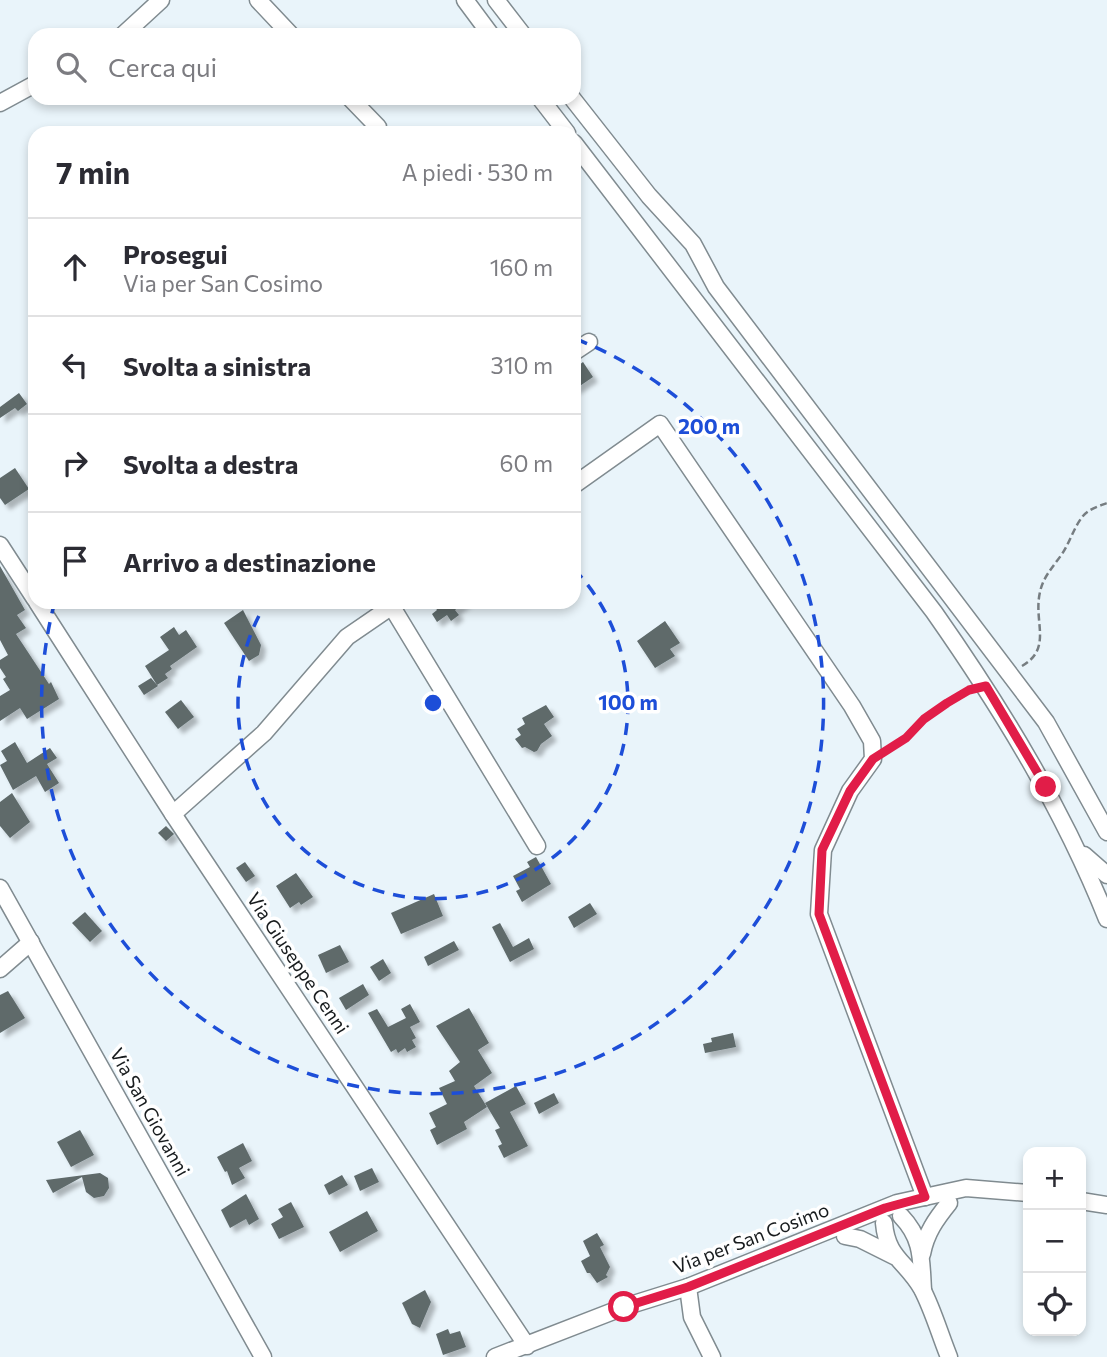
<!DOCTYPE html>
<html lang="it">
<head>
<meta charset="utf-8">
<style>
  :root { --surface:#fff; --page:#f2f2f3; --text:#2b2b33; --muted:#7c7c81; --line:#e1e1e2 }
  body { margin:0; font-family:Commissioner,sans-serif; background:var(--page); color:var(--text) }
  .controls { position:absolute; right:21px; bottom:21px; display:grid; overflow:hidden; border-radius:14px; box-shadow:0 4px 10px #0003 }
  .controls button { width:63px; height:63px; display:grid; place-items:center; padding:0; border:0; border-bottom:2px solid var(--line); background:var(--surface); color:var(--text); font:35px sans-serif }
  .stop { position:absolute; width:21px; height:21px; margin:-16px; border:5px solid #e11d48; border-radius:50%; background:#fff }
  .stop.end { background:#e11d48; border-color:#fff; box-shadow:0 2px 7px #0008 }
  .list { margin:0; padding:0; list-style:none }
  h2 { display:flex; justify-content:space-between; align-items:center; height:91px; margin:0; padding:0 28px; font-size:30px }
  h2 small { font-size:23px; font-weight:400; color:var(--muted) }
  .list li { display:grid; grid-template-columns:46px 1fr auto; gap:21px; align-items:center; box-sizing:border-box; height:98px; padding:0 28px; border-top:2px solid var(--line) }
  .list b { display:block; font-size:26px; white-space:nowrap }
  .list p { margin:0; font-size:23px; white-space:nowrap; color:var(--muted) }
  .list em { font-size:23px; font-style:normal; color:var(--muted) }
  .icon { flex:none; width:38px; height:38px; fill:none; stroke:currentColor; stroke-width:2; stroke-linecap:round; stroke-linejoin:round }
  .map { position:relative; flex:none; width:1107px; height:1357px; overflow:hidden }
  .search { position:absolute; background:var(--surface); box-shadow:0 4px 10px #0003; left:28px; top:28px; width:553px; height:77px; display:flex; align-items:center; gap:18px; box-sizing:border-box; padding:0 24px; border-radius:21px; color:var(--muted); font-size:26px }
  .panel { position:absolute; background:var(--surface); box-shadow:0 4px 10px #0003; left:28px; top:126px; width:553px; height:483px; border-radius:21px }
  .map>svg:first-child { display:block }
  .building { fill:#5e6a6b; filter:url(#shadow) }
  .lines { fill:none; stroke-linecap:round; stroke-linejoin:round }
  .minor-casing { stroke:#808b90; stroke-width:19 }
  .path { stroke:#767d81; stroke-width:2.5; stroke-dasharray:7 3.5; stroke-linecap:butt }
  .minor { stroke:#fff; stroke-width:16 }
  .route { stroke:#e11d48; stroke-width:9 }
  .ring { fill:none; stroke:#1d4ed8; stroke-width:3.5; stroke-dasharray:12 9 }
  .labels { text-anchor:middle; stroke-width:7; stroke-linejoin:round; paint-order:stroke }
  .street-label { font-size:19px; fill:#171b1d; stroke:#fff }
  .centre { fill:#1d4ed8; stroke:#fff; stroke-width:3.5 }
  .ring-label { font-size:21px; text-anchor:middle; font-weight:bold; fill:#1d4ed8; stroke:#fff; stroke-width:7; stroke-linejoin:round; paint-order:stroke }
</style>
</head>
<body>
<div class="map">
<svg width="1107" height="1357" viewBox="0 0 1107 1357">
  <defs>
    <filter id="shadow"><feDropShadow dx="5" dy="5" stdDeviation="2" flood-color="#0004"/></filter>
  </defs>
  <rect width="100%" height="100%" fill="#e9f4fa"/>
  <g class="building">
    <polygon points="583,362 593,377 574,390 574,369"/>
    <polygon points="19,393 27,404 18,411 15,408 0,418 0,407"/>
    <polygon points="15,468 29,489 5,505 0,498 0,478"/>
    <polygon points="0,566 25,610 17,615 26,628 16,634 49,684 51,682 59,699 27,719 20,708 0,721 0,696 10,690 3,679 6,677 0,668 0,660 8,655 0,640"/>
    <polygon points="432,602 467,602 455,610 459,615 451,621 447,615 437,622 432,614 437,610"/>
    <polygon points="243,610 261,645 259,655 249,661 224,623"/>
    <polygon points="665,621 680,643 670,649 675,656 655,668 637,641"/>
    <polygon points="174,627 179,635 186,630 197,647 170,666 172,669 165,674 168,678 157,685 145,666 169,650 160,637"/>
    <polygon points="151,678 158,686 144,695 138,686"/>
    <polygon points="181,700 194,717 178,729 165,712"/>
    <polygon points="546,705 554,717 544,724 552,736 541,744 537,751 534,752 525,747 522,748 515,739 521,735 517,729 525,724 522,718"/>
    <polygon points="15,742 27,763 50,748 57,758 47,764 59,783 45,792 36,776 13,790 0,765 7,761 1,751"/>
    <polygon points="12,793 30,822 10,838 0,826 0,802"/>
    <polygon points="166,826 174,834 166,841 158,833"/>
    <polygon points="536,857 551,884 522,902 516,891 520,889 513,876 530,867 527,862"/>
    <polygon points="245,862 255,876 246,882 236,868"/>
    <polygon points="296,873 313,897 301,905 299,902 290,908 276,886"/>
    <polygon points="434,894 443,916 401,934 391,913"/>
    <polygon points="590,903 597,914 574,928 568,917"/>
    <polygon points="85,912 102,931 90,942 72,923"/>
    <polygon points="500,923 513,947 529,938 534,949 510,962 492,927"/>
    <polygon points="454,941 459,950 428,966 424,957"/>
    <polygon points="340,945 349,962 326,973 318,955"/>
    <polygon points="383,959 391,973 379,981 370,967"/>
    <polygon points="363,984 369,995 346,1010 339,998"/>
    <polygon points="8,991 25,1018 0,1033 0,995"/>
    <polygon points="410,1004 420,1022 410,1027 416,1038 412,1040 416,1047 407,1052 405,1048 398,1053 396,1049 391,1052 368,1013 377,1009 388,1027 406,1018 401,1009"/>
    <polygon points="469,1008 489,1043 478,1050 492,1073 474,1086 487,1107 464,1122 467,1129 437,1145 430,1130 436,1127 429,1113 447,1104 439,1088 455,1081 449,1071 460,1062 436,1026"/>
    <polygon points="733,1033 736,1047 705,1053 703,1044 712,1042 711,1038"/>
    <polygon points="516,1086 526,1104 510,1112 528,1146 504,1158 498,1146 502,1144 495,1130 500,1128 485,1103"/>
    <polygon points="554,1093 559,1103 539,1114 534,1103"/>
    <polygon points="80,1130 94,1155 71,1167 57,1142"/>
    <polygon points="243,1143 252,1161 239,1168 245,1178 232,1185 227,1171 225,1172 217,1157"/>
    <polygon points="372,1168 379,1182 360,1191 354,1176"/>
    <polygon points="100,1173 108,1178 109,1188 104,1196 94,1198 86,1192 82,1177 53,1193 46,1180"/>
    <polygon points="342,1175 348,1185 329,1195 324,1185"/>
    <polygon points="246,1194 259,1219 249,1225 246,1219 230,1228 221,1210"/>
    <polygon points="291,1202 304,1227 279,1239 271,1224 283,1217 278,1209"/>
    <polygon points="367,1211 378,1231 340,1252 329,1232"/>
    <polygon points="597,1233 604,1245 600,1247 610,1267 606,1275 608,1277 597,1283 590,1273 587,1273 581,1261 590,1256 583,1241"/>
    <polygon points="425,1290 431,1302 420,1328 412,1324 402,1303"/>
    <polygon points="448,1329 450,1334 460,1331 466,1347 443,1355 436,1334"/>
  </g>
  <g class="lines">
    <g class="minor-casing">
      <g id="minor">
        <polyline points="258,0 291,35"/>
        <polyline points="465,0 491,35"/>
        <polyline points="496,0 523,35"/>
        <polyline points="123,35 161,0"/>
        <polyline points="350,98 378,127"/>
        <polyline points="540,98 567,133"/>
        <polyline points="572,98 649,196 693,244 716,287 1046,722 1107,832"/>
        <polyline points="0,103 35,84"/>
        <path d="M 574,143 L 934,612 C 1002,709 1063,809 1107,919"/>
        <polyline points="574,352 589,342"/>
        <polyline points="574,485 660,424 852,706 872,741 873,759 850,791 823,850 819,914 925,1197"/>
        <polyline points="0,545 35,599"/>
        <polyline points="37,602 173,814 527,1346"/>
        <polyline points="389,602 537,846"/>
        <polyline points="173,814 264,733 347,637 398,602"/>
        <polyline points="1084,855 1107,875"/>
        <polyline points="0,888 263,1357"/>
        <polyline points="0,969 31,942"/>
        <polyline points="1081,1201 1107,1205"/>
        <path d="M 901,1216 C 923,1239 921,1259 923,1290"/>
        <path d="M 884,1223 C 887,1258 906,1261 922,1289 C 933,1310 940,1335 949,1357"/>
        <polyline points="845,1236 860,1239 894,1256"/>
        <path d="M 922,1254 C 926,1233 936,1219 949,1203"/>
        <polyline points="688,1287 692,1317 712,1357"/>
        <polyline points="495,1357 624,1307 688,1287 897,1203 966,1188 1028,1193"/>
      </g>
    </g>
    <g class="path">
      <path d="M 1022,666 C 1053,648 1033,622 1040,592 C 1043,577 1053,567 1062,554 C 1070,542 1074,527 1083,516 C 1089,509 1099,506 1107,503"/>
      <polyline points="885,752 906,738 924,719 970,690"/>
    </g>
    <use href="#minor" class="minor"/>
  </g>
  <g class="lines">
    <polyline class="route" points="624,1307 688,1287 885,1208 925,1197 819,914 822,850 850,791 873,759 906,738 924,719 947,703 969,690 986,686 1046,787"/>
  </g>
  <g class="ring">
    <path d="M574 569A195 195 0 1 1 266 603"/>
    <path d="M576 339A391 391 0 1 1 54 605"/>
  </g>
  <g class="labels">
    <g class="street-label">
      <text transform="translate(298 963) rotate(56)" y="7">Via Giuseppe Cenni</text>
      <text transform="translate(150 1112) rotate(61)" y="7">Via San Giovanni</text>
      <text transform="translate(751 1238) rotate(-21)" y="7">Via per San Cosimo</text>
    </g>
  </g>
  <circle cx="433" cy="703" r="10" class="centre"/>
  <g class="ring-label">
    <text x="709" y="434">200 m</text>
    <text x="628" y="710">100 m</text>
  </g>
</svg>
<div class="controls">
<button>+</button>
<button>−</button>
<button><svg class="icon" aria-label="locate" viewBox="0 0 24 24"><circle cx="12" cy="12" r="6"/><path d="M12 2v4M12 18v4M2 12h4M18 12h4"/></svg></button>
</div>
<div class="stop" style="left:624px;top:1307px"></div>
<div class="stop end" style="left:1046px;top:787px"></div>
<div class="search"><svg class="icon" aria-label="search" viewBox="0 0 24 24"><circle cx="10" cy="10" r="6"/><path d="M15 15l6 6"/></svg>Cerca qui</div>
<section class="panel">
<h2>7 min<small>A piedi · 530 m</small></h2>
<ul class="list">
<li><svg class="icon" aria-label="ahead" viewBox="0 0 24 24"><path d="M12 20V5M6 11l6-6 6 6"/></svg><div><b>Prosegui</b><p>Via per San Cosimo</p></div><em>160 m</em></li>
<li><svg class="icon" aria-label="left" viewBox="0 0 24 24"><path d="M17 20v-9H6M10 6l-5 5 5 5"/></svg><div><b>Svolta a sinistra</b></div><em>310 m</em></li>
<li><svg class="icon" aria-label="right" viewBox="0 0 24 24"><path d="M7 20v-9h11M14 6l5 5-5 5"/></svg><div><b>Svolta a destra</b></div><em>60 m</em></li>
<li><svg class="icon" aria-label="arrive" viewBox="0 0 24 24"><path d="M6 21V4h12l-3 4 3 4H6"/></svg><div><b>Arrivo a destinazione</b></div></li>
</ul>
</section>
</div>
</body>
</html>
